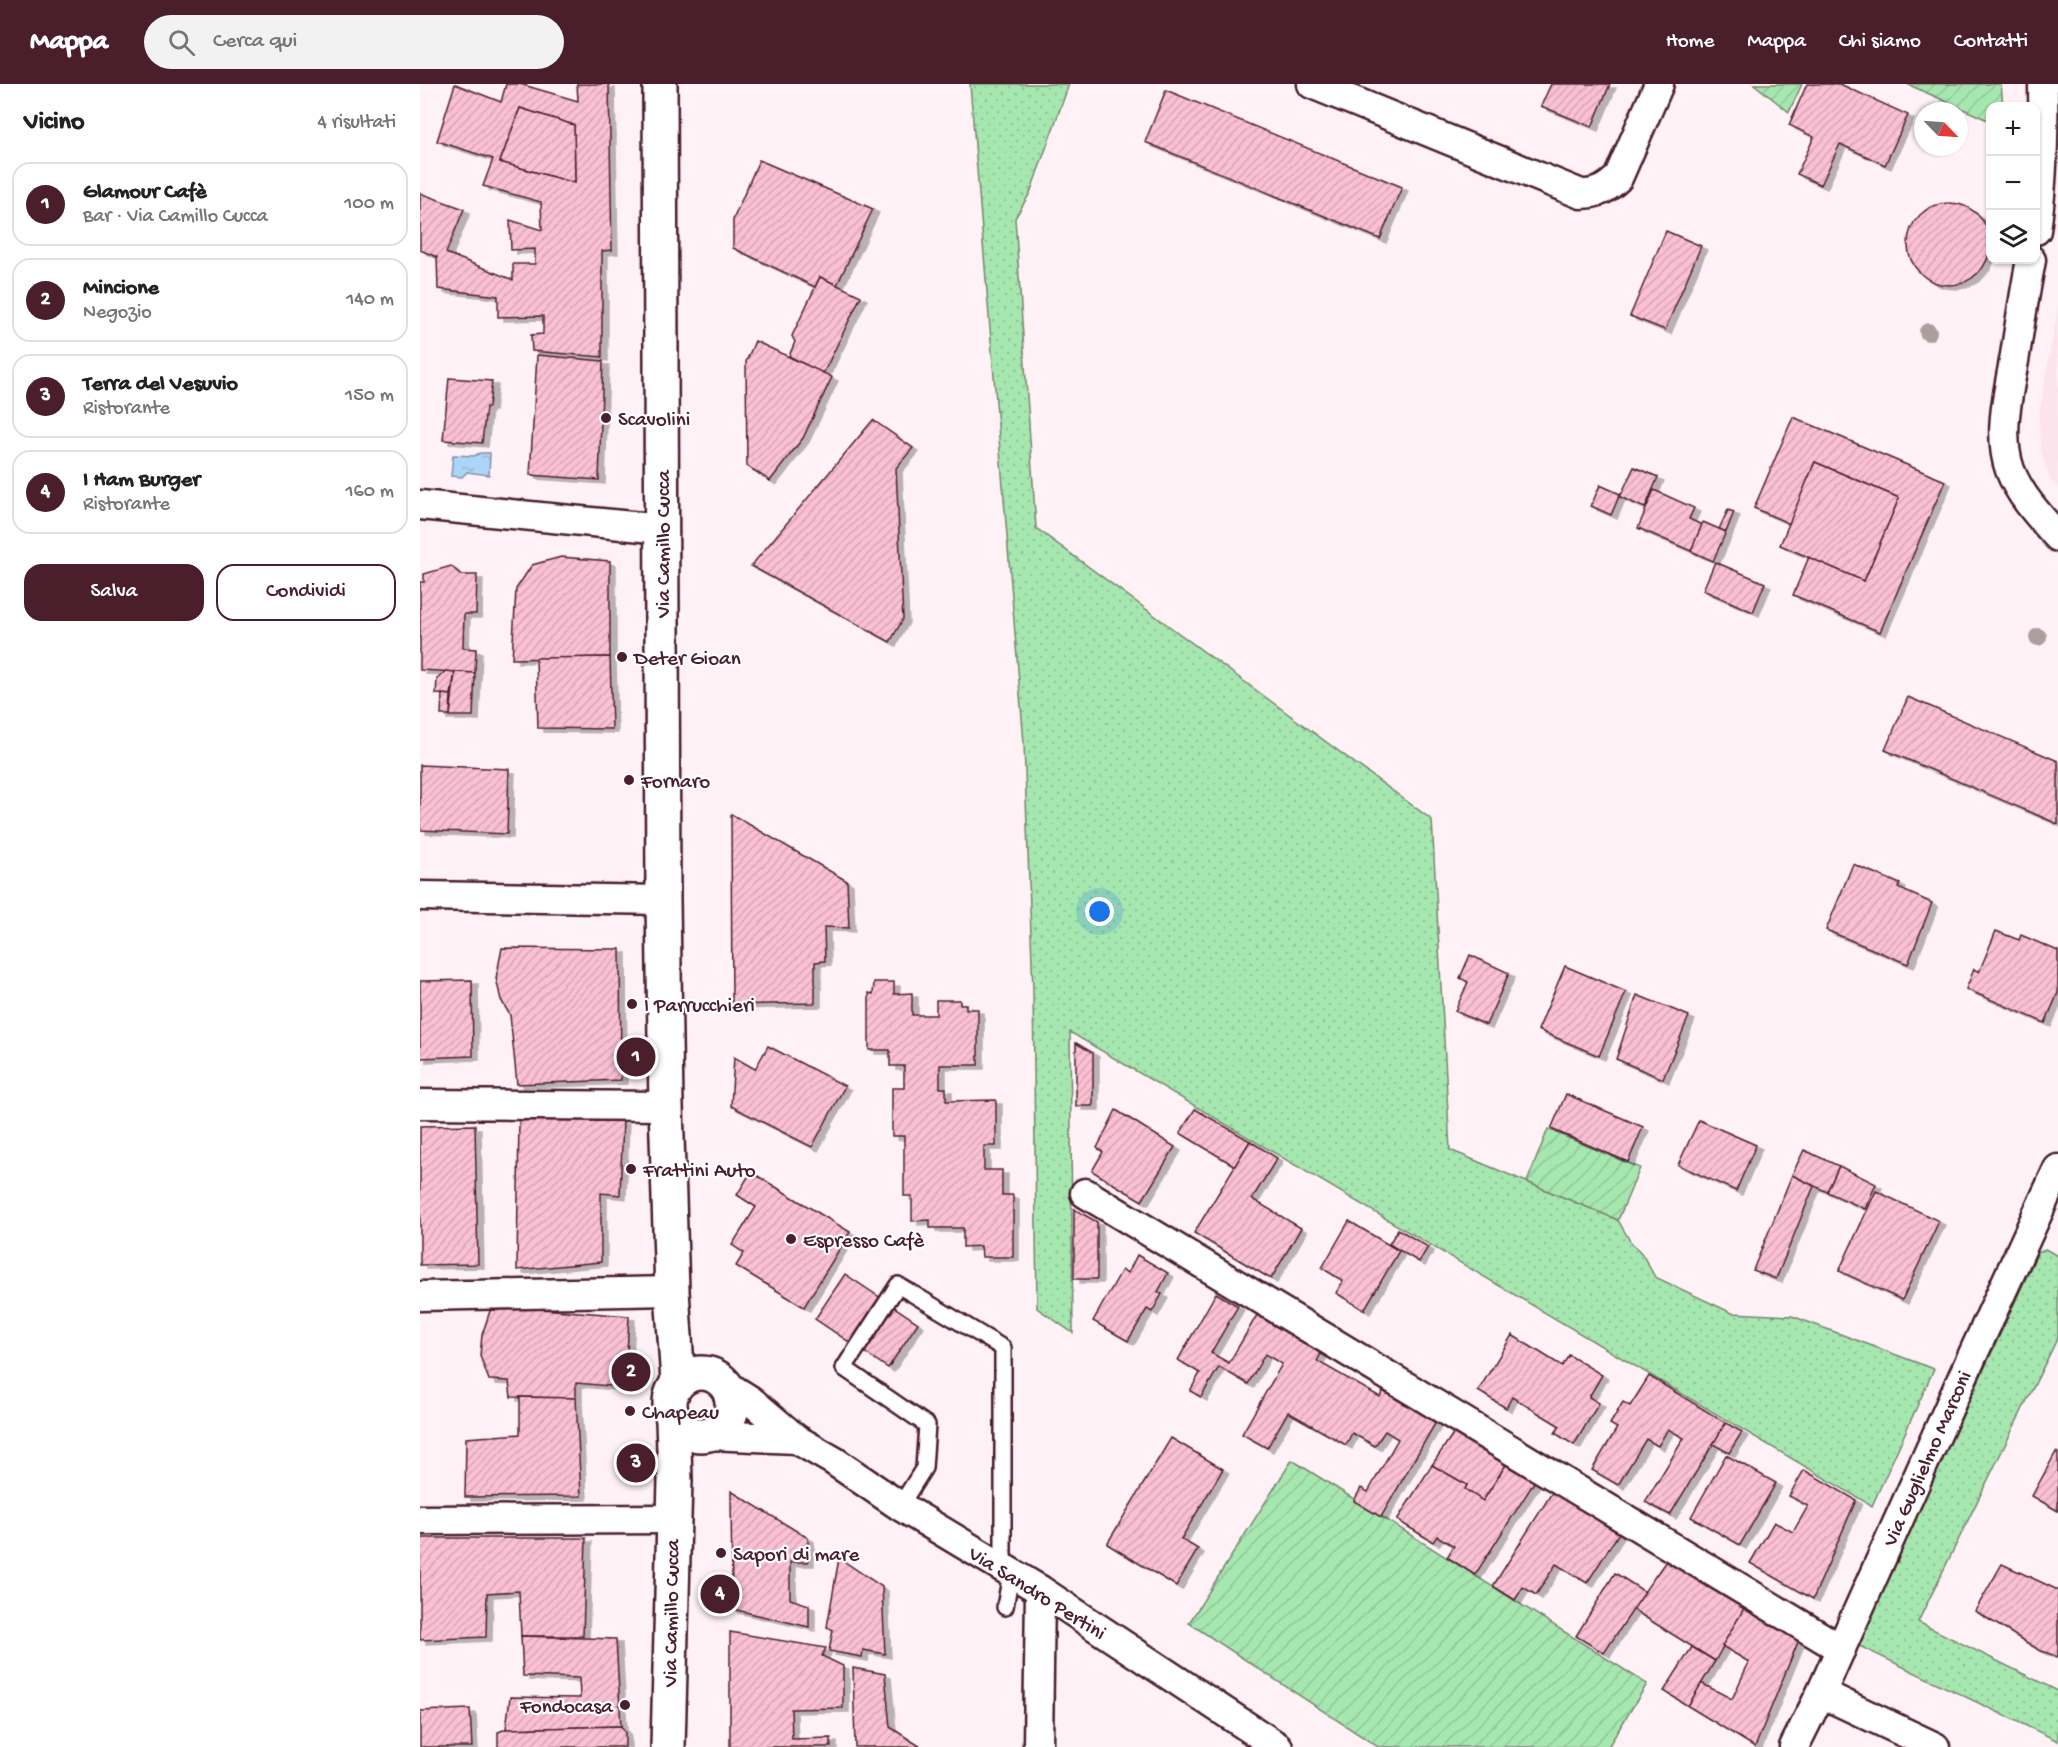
<!DOCTYPE html>
<html lang="it">
<head>
<meta charset="utf-8">
<style>
  :root { --surface:#fff; --page:#f2f2f2; --text:#222; --muted:#767676; --line:#e0e0e0; --accent:#4a1f2b }
  body { margin:0; font-family:"Gochi Hand",sans-serif; background:var(--page); color:var(--text) }
  .controls { position:absolute; right:18px; top:18px; display:grid; overflow:hidden; border-radius:12px; box-shadow:0 2px 4px #0004 }
  .controls button { width:54px; height:54px; display:grid; place-items:center; padding:0; border:0; border-bottom:2px solid var(--line); background:var(--surface); color:var(--text); font:30px sans-serif }
  .compass { position:absolute; left:1494px; top:18px; width:54px; height:54px; border-radius:50%; background:var(--surface); box-shadow:0 2px 4px #0004; rotate:115deg }
  .you { position:absolute; left:680px; top:828px; width:21px; height:21px; margin:-15px; border:4px solid #fff; border-radius:50%; background:#1a73e8; box-shadow:0 0 0 9px #1a73e833 }
  .badge { display:grid; place-items:center; width:39px; height:39px; border-radius:50%; background:var(--accent); color:#fff; font-size:20px; font-weight:700 }
  .pin { position:absolute; translate:-50% -50%; border:3px solid #fff; box-shadow:0 2px 6px #0006 }
  .list { margin:0; padding:0; list-style:none }
  h2 { display:flex; justify-content:space-between; align-items:center; height:78px; margin:0; padding:0 24px; font-size:26px }
  h2 small { font-size:20px; font-weight:400; color:var(--muted) }
  .list li { display:grid; grid-template-columns:39px 1fr auto; gap:18px; align-items:center; box-sizing:border-box; height:84px; margin:0 12px 12px; padding:0 12px; border:2px solid var(--line); border-radius:18px }
  .list b { display:block; font-size:22px; white-space:nowrap }
  .list p { margin:0; font-size:20px; white-space:nowrap; color:var(--muted) }
  .list em { font-size:20px; font-style:normal; color:var(--muted) }
  .actions { display:flex; gap:12px; padding:18px 24px }
  .actions a { flex:1; padding:14px 0; border:2px solid var(--accent); border-radius:18px; text-align:center; font-size:21px; color:var(--accent) }
  .actions .main { background:var(--accent); color:#fff }
  .icon { flex:none; width:33px; height:33px; fill:none; stroke:currentColor; stroke-width:2; stroke-linecap:round; stroke-linejoin:round }
  .map { position:relative; flex:none; width:1638px; height:1663px; overflow:hidden }
  header { display:flex; align-items:center; gap:36px; box-sizing:border-box; height:84px; padding:0 30px; background:var(--accent); color:#fff }
  header strong { font-size:28px }
  nav { display:flex; gap:33px; margin-inline-start:auto; font-size:21px }
  .search { width:420px; height:54px; background:var(--page); display:flex; align-items:center; gap:15px; box-sizing:border-box; padding:0 21px; border-radius:33px; color:var(--muted); font-size:22px }
  main { display:flex }
  aside { flex:1; background:var(--surface) }
  .map>svg:first-child { display:block }
  .built { fill:#fde3ec }
  .grass { fill:url(#grass-dots); stroke:#78836e; stroke-width:1.5 }
  .garden { fill:url(#garden-furrows); stroke:#78836e; stroke-width:1.5 }
  .water { fill:url(#water-ripples); stroke:#858da5; stroke-width:1.5 }
  .building { fill:url(#building-hatch); stroke:#4a1f2b; stroke-width:1.5; fill-rule:evenodd; filter:url(#shadow) }
  .lines { fill:none; stroke-linecap:round; stroke-linejoin:round }
  .service-casing { stroke:#4a1f2b; stroke-width:20 }
  .minor-casing { stroke:#4a1f2b; stroke-width:33 }
  .tertiary-casing { stroke:#4a1f2b; stroke-width:38 }
  .service { stroke:#fff; stroke-width:15 }
  .minor { stroke:#fff; stroke-width:28 }
  .tertiary { stroke:#fff; stroke-width:33 }
  .tree { fill:#aa9f9c }
  .poi-dot { fill:#4a1f2b; stroke:#fff; stroke-width:2 }
  .labels { text-anchor:middle; stroke-width:4.5; stroke-linejoin:round; paint-order:stroke }
  .poi-label { font-size:21px; fill:#4a1f2b; stroke:#fff; text-anchor:start }
  .street-label { font-size:21px; fill:#4a1f2b; stroke:#fff }
</style>
</head>
<body>
<header>
<strong>Mappa</strong>
<div class="search"><svg class="icon" aria-label="search" viewBox="0 0 24 24"><circle cx="10" cy="10" r="6"/><path d="M15 15l6 6"/></svg>Cerca qui</div>
<nav><a>Home</a><a>Mappa</a><a>Chi siamo</a><a>Contatti</a></nav>
</header>
<main>
<aside>
<h2>Vicino<small>4 risultati</small></h2>
<ul class="list">
<li><span class="badge">1</span><div><b>Glamour Cafè</b><p>Bar · Via Camillo Cucca</p></div><em>100 m</em></li>
<li><span class="badge">2</span><div><b>Mincione</b><p>Negozio</p></div><em>140 m</em></li>
<li><span class="badge">3</span><div><b>Terra del Vesuvio</b><p>Ristorante</p></div><em>150 m</em></li>
<li><span class="badge">4</span><div><b>I Ham Burger</b><p>Ristorante</p></div><em>160 m</em></li>
</ul>
<div class="actions"><a class="main">Salva</a><a>Condividi</a></div>
</aside>
<div class="map">
<svg width="1638" height="1663" viewBox="0 0 1638 1663">
  <defs>
    <pattern id="grass-dots" width="8" height="8" patternUnits="userSpaceOnUse" patternTransform="scale(1.5)"><rect width="8" height="8" fill="#a6e7b0"/><path d="M2 2h.1M6 6h.1" fill="none" stroke="#90c698" stroke-width="1.8" stroke-linecap="round"/></pattern>
    <pattern id="garden-furrows" width="10" height="10" patternUnits="userSpaceOnUse" patternTransform="scale(1.5)"><rect width="10" height="10" fill="#a6e7b0"/><path d="M-1 1l2-2M0 10L10 0M9 11l2-2" fill="none" stroke="#90c698"/></pattern>
    <pattern id="water-ripples" width="26" height="14" patternUnits="userSpaceOnUse" patternTransform="scale(1.5)"><rect width="26" height="14" fill="#acd6f7"/><path d="M2 4q2-2 4 0t4 0M15 11q2-2 4 0t4 0" fill="none" stroke="#96b7d4"/></pattern>
    <pattern id="building-hatch" width="6" height="6" patternUnits="userSpaceOnUse" patternTransform="scale(1.5)"><rect width="6" height="6" fill="#fac0d3"/><path d="M-1 1l2-2M0 6l6-6M5 7l2-2" fill="none" stroke="#d8a5b5"/></pattern>
    <filter id="shadow"><feDropShadow dx="6" dy="4" stdDeviation="0" flood-color="#0004"/></filter>
  </defs>
  <rect width="100%" height="100%" fill="#fef2f6"/>
  <filter id="ink" filterUnits="userSpaceOnUse"><feTurbulence type="fractalNoise" baseFrequency=".0167" numOctaves="2"/><feDisplacementMap in="SourceGraphic" scale="12" xChannelSelector="R" yChannelSelector="G"/><feConvolveMatrix kernelMatrix="1 2 1 2 8 2 1 2 1" color-interpolation-filters="sRGB"/></filter>
  <g filter="url(#ink)">
    <polygon class="built" points="1638,223 1638,405 1629,394 1620,363 1619,330"/>
    <g class="grass">
      <polygon points="550,0 649,0 610,109 595,134 616,444 1012,736 1030,1066 1198,1136 1210,1157 1222,1170 1235,1193 1312,1229 1372,1232 1514,1285 1452,1422 650,948 653,1249 617,1224 613,906 604,659"/>
      <polygon points="1625,1165 1638,1172 1638,1253 1498,1538 1638,1607 1638,1657 1437,1561 1618,1168"/>
    </g>
    <g class="garden">
      <polygon points="1334,0 1382,0 1369,28"/>
      <polygon points="1487,0 1581,0 1583,22 1570,22 1570,37"/>
      <polygon points="1128,1045 1220,1084 1198,1136 1107,1098"/>
      <polygon points="872,1376 1227,1600 1188,1663 958,1663 769,1539"/>
    </g>
    <polygon class="water" points="60,369 70,369 69,391 47,388 42,393 31,392 33,371 54,372"/>
    <g class="building">
      <path d="M 35,0 L 81,18 L 86,0 L 100,0 L 158,17 L 157,0 L 189,0 L 192,166 L 182,167 L 182,273 L 112,267 L 111,251 L 123,250 L 123,232 L 78,233 L 78,212 L 18,205 L 17,173 L 0,166 L 0,109 L 44,125 L 26,169 L 93,196 L 93,180 L 115,180 L 115,165 L 91,166 L 90,136 L 122,146 L 121,118 L 63,102 L 73,75 L 17,57 ZM 100,24 L 154,41 L 155,99 L 80,78 Z"/>
      <polygon points="1131,0 1190,0 1172,43 1121,22"/>
      <polygon points="1387,0 1420,0 1488,31 1465,81 1420,60 1401,101 1377,90 1394,53 1369,41"/>
      <polygon points="746,6 982,103 960,155 725,58"/>
      <polygon points="100,24 154,41 155,99 80,78"/>
      <polygon points="339,76 453,125 417,201 400,193 395,203 313,164 313,136"/>
      <circle cx="1529" cy="160" r="41"/>
      <polygon points="1246,147 1281,162 1245,246 1210,232"/>
      <polygon points="400,193 441,212 403,290 369,272 375,258 372,252"/>
      <polygon points="335,257 412,293 383,354 350,397 327,382 326,278"/>
      <polygon points="117,271 183,277 179,396 110,391"/>
      <polygon points="29,294 72,297 69,323 66,323 62,359 23,356"/>
      <polygon points="1373,333 1525,397 1460,548 1373,511 1389,473 1444,497 1479,414 1395,378 1370,440 1334,424"/>
      <polygon points="453,336 493,364 476,384 483,535 470,558 331,482"/>
      <polygon points="1395,378 1479,414 1444,497 1360,461"/>
      <polygon points="1214,383 1238,393 1225,424 1200,413"/>
      <polygon points="1180,401 1200,410 1191,431 1171,422"/>
      <polygon points="1234,406 1274,424 1269,435 1282,441 1271,467 1218,444"/>
      <polygon points="1308,426 1314,428 1306,448 1299,445"/>
      <polygon points="1283,438 1306,448 1293,477 1271,467"/>
      <polygon points="141,473 190,477 190,573 92,575 96,505 112,481"/>
      <polygon points="1295,478 1345,499 1333,528 1283,506"/>
      <polygon points="31,482 41,491 57,491 56,530 44,530 43,564 56,565 55,589 0,586 0,498 4,498 4,490"/>
      <polygon points="190,573 192,645 118,644 116,574"/>
      <polygon points="26,587 35,588 31,611 16,610 17,595"/>
      <polygon points="35,588 55,589 53,632 30,632"/>
      <polygon points="22,610 31,611 30,631 21,631"/>
      <polygon points="1488,613 1638,677 1638,740 1465,666"/>
      <polygon points="0,681 89,685 87,750 0,746"/>
      <polygon points="311,730 427,797 429,844 404,843 405,877 395,878 395,919 312,921"/>
      <polygon points="1433,780 1480,800 1478,804 1512,819 1488,880 1406,846"/>
      <polygon points="1576,847 1599,856 1601,851 1638,867 1638,909 1625,939 1546,905 1554,885 1559,888"/>
      <polygon points="82,864 200,865 201,996 97,1000 90,931 81,916 76,894"/>
      <polygon points="1050,871 1089,889 1066,941 1035,927 1048,898 1040,894"/>
      <polygon points="1145,882 1206,908 1179,972 1118,946"/>
      <polygon points="52,896 53,972 0,974 0,897"/>
      <polygon points="454,898 474,898 474,910 492,909 492,931 516,931 516,916 540,916 540,920 546,920 546,925 558,925 558,981 520,981 520,1004 526,1004 526,1017 576,1016 576,1062 564,1062 564,1086 582,1086 582,1111 593,1111 593,1173 562,1173 561,1162 543,1163 543,1144 510,1144 510,1136 492,1137 492,1112 484,1112 484,1052 472,1052 472,1004 484,1004 484,982 470,982 470,966 449,966 449,909 453,910"/>
      <polygon points="1217,911 1269,932 1243,995 1196,975"/>
      <polygon points="656,959 673,969 673,1022 656,1022"/>
      <polygon points="348,962 425,1002 392,1063 311,1022 314,973 335,985"/>
      <polygon points="1146,1010 1223,1043 1208,1078 1131,1045"/>
      <polygon points="775,1025 830,1057 815,1082 760,1049"/>
      <polygon points="696,1026 755,1063 722,1117 672,1087 683,1068 677,1064"/>
      <polygon points="99,1032 203,1036 200,1111 181,1109 181,1178 97,1186"/>
      <polygon points="1279,1036 1336,1061 1316,1107 1258,1081"/>
      <polygon points="55,1041 58,1180 0,1181 0,1042"/>
      <polygon points="830,1057 857,1074 832,1115 881,1144 851,1195 774,1149"/>
      <polygon points="1384,1066 1419,1082 1407,1108 1372,1091"/>
      <polygon points="1419,1082 1456,1100 1445,1125 1407,1108"/>
      <polygon points="331,1088 430,1148 384,1223 316,1182 324,1169 312,1161 336,1123 317,1111"/>
      <polygon points="1372,1091 1394,1102 1356,1195 1333,1186"/>
      <polygon points="1456,1107 1519,1137 1482,1216 1419,1187"/>
      <polygon points="654,1125 677,1138 677,1195 654,1195"/>
      <polygon points="929,1137 979,1167 944,1226 916,1209 923,1197 902,1184"/>
      <polygon points="978,1145 1008,1163 999,1178 969,1160"/>
      <polygon points="717,1171 748,1189 738,1208 742,1210 732,1228 727,1225 708,1257 673,1237 702,1186 708,1189"/>
      <polygon points="425,1190 498,1239 468,1284 395,1235"/>
      <polygon points="796,1209 818,1222 791,1269 809,1279 837,1231 902,1268 897,1277 960,1313 963,1307 1016,1338 961,1433 934,1417 941,1404 948,1408 978,1355 965,1347 955,1362 932,1349 926,1361 868,1328 847,1364 822,1350 862,1280 845,1270 828,1300 799,1283 781,1313 770,1307 780,1289 758,1276"/>
      <polygon points="72,1221 209,1232 207,1270 190,1302 156,1299 156,1314 91,1313 89,1297 69,1296 60,1272 62,1251"/>
      <polygon points="1092,1251 1142,1282 1149,1271 1182,1291 1169,1313 1179,1319 1154,1361 1135,1349 1140,1342 1092,1313 1086,1324 1058,1307"/>
      <polygon points="1229,1292 1306,1339 1250,1431 1225,1418 1264,1354 1248,1345 1238,1362 1226,1355 1198,1401 1172,1386 1197,1344 1190,1340 1203,1318 1210,1322"/>
      <polygon points="100,1313 156,1314 161,1412 45,1413 46,1354 100,1350"/>
      <polygon points="1306,1339 1322,1348 1309,1369 1293,1360"/>
      <polygon points="1034,1348 1087,1379 1063,1417 1045,1405 1047,1401 1012,1381"/>
      <polygon points="751,1354 803,1385 761,1455 778,1465 756,1502 687,1460"/>
      <polygon points="1636,1368 1638,1369 1638,1427 1612,1412"/>
      <polygon points="1306,1371 1356,1399 1320,1461 1271,1433"/>
      <polygon points="1087,1379 1115,1397 1055,1491 1027,1473 1034,1462 1017,1452 1013,1458 977,1436 1012,1381 1047,1401 1045,1405 1063,1417"/>
      <polygon points="1384,1386 1436,1416 1393,1515 1330,1479 1354,1438 1373,1448 1388,1422 1369,1412"/>
      <polygon points="311,1407 388,1454 388,1478 370,1478 370,1515 389,1521 389,1543 312,1525"/>
      <polygon points="1133,1407 1199,1449 1167,1499 1136,1480 1116,1511 1103,1503 1095,1516 1073,1502"/>
      <polygon points="0,1454 166,1454 163,1552 101,1552 99,1507 67,1509 66,1553 0,1556"/>
      <polygon points="419,1474 462,1503 465,1570 443,1566 442,1573 409,1567 413,1546 407,1543"/>
      <polygon points="1248,1474 1326,1521 1295,1577 1212,1525"/>
      <polygon points="1582,1480 1638,1506 1638,1573 1619,1566 1555,1527"/>
      <polygon points="1195,1489 1225,1508 1184,1569 1156,1552"/>
      <polygon points="1326,1521 1380,1553 1335,1663 1268,1622 1281,1599 1312,1615 1329,1578 1302,1562"/>
      <polygon points="310,1548 406,1564 402,1572 423,1582 423,1624 371,1625 372,1655 411,1654 411,1663 310,1663"/>
      <polygon points="101,1552 196,1555 201,1642 86,1645 90,1613 160,1614 159,1594 103,1592"/>
      <polygon points="1272,1563 1295,1577 1268,1622 1244,1607"/>
      <polygon points="433,1584 465,1590 470,1643 501,1663 435,1663"/>
      <polygon points="50,1625 52,1663 0,1663 0,1627"/>
      <polygon points="201,1642 205,1649 205,1663 78,1663 78,1648 86,1645"/>
    </g>
    <g class="lines">
      <g class="service-casing">
        <g id="service">
          <polyline points="480,1422 504,1384 507,1341 424,1284 478,1201 583,1264 583,1485"/>
          <polyline points="585,1523 591,1490"/>
        </g>
      </g>
      <g class="minor-casing">
        <g id="minor">
          <path d="M 892,0 L 1161,110 C 1178,110 1186,105 1198,94 L 1239,0"/>
          <path d="M 1616,146 C 1623,98 1624,48 1623,0"/>
          <path d="M 1611,176 C 1605,207 1600,239 1595,271 C 1589,307 1577,350 1590,386 C 1600,412 1620,433 1638,453"/>
          <polyline points="0,421 242,445"/>
          <polyline points="0,812 243,816"/>
          <polyline points="0,1020 246,1022"/>
          <polyline points="665,1109 1421,1565"/>
          <polyline points="0,1212 252,1207"/>
          <polyline points="306,1301 330,1316 376,1355 414,1377 480,1422 620,1506 858,1663"/>
          <polyline points="289,1351 376,1355"/>
          <polyline points="0,1436 253,1435"/>
          <polyline points="1401,1609 1515,1663"/>
          <polyline points="618,1663 620,1506"/>
          <polyline points="1374,1663 1401,1609 1544,1290 1638,1085"/>
        </g>
      </g>
      <g class="tertiary-casing">
        <g id="tertiary">
          <polyline points="240,0 243,816 246,1022 252,1207 258,1298"/>
          <circle cx="281" cy="1320" r="31"/>
          <polyline points="248,1663 255,1396 253,1336"/>
        </g>
      </g>
      <use href="#service" class="service"/>
      <use href="#minor" class="minor"/>
      <use href="#tertiary" class="tertiary"/>
    </g>
    <g class="tree">
      <circle cx="1508" cy="248" r="9"/>
      <circle cx="1618" cy="553" r="9"/>
    </g>
  </g>
  <g class="poi-dot">
    <circle cx="186" cy="334" r="6"/>
    <circle cx="202" cy="573" r="6"/>
    <circle cx="209" cy="696" r="6"/>
    <circle cx="212" cy="920" r="6"/>
    <circle cx="211" cy="1085" r="6"/>
    <circle cx="371" cy="1155" r="6"/>
    <circle cx="210" cy="1327" r="6"/>
    <circle cx="301" cy="1469" r="6"/>
    <circle cx="205" cy="1621" r="6"/>
  </g>
  <g class="labels">
    <g class="poi-label">
      <text x="198" y="341">Scavolini</text>
      <text x="214" y="580">Deter Gioan</text>
      <text x="221" y="703">Fornaro</text>
      <text x="224" y="927">I Parrucchieri</text>
      <text x="223" y="1092">Frattini Auto</text>
      <text x="383" y="1162">Espresso Cafè</text>
      <text x="222" y="1334">Chapeau</text>
      <text x="313" y="1476">Sapori di mare</text>
      <text x="193" y="1628" text-anchor="end">Fondocasa</text>
    </g>
    <g class="street-label">
      <text transform="translate(242 460) rotate(-90)" y="7">Via Camillo Cucca</text>
      <text transform="translate(1506 1374) rotate(-66)" y="7">Via Guglielmo Marconi</text>
      <text transform="translate(618 1508) rotate(32)" y="7">Via Sandro Pertini</text>
      <text transform="translate(250 1529) rotate(-89)" y="7">Via Camillo Cucca</text>
    </g>
  </g>
</svg>
<div class="controls">
<button>+</button>
<button>−</button>
<button><svg class="icon" aria-label="layers" viewBox="0 0 24 24"><path d="M12 4l9 5-9 5-9-5zM3 14l9 5 9-5"/></svg></button>
</div>
<svg class="compass" viewBox="-18 -18 36 36"><path d="M0-13l5 13h-10z" fill="#e53935"/><path d="M0 13l5-13h-10z" fill="#767676"/></svg>
<div class="you"></div>
<div class="pin badge" style="left:216px;top:973px">1</div>
<div class="pin badge" style="left:211px;top:1288px">2</div>
<div class="pin badge" style="left:216px;top:1379px">3</div>
<div class="pin badge" style="left:300px;top:1510px">4</div>
</div>
</main>
</body>
</html>
